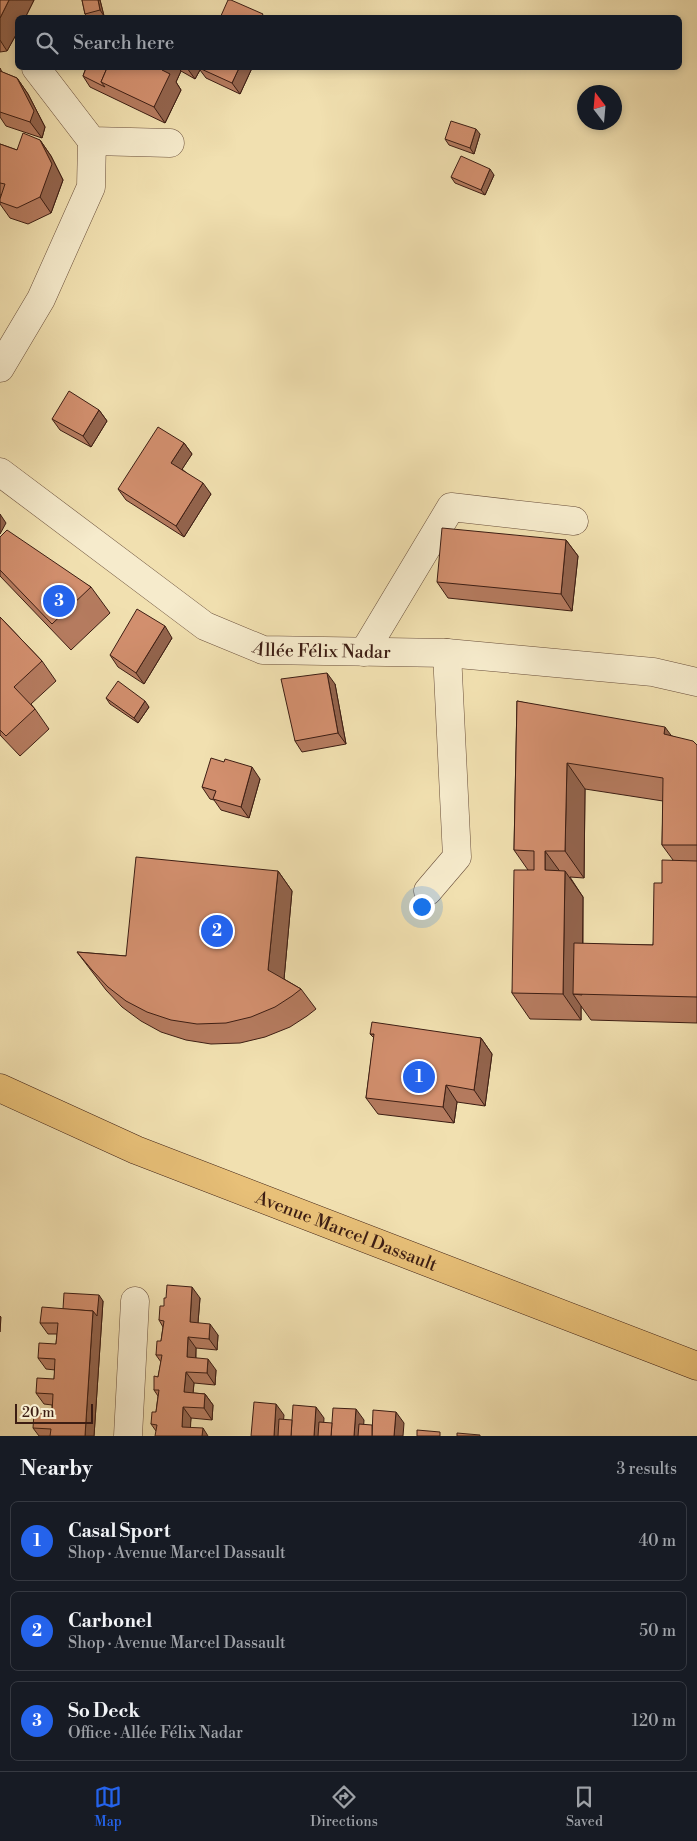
<!DOCTYPE html>
<html lang="en">
<head>
<meta charset="utf-8">
<style>
  :root { --surface:#171b24; --page:#242831; --text:#f1f3f6; --muted:#9ea1a6; --line:#363941; --accent:#2563eb }
  body { margin:0; font-family:"Libre Bodoni",serif; background:var(--page); color:var(--text) }
  .compass { position:absolute; left:577px; top:85px; width:45px; height:45px; border-radius:50%; background:var(--surface); box-shadow:0 2px 8px #0003; rotate:344deg }
  .scale { position:absolute; left:15px; bottom:12px; width:78px; box-sizing:border-box; padding-left:5px; border:2px solid #3c1d13; border-top:0; font-size:14px; line-height:18px; white-space:nowrap; color:#3c1d13; -webkit-text-stroke:4px #f6ebcc; paint-order:stroke }
  .you { position:absolute; left:421px; top:906px; width:18px; height:18px; margin:-12px; border:4px solid #fff; border-radius:50%; background:#1a73e8; box-shadow:0 0 0 8px #1a73e833 }
  .badge { display:grid; place-items:center; width:32px; height:32px; border-radius:50%; background:var(--accent); color:#fff; font-size:16px; font-weight:700 }
  .pin { position:absolute; translate:-50% -50%; border:2px solid #fff; box-shadow:0 1px 5px #0006 }
  .list { margin:0; padding:0; list-style:none }
  h2 { display:flex; justify-content:space-between; align-items:center; height:65px; margin:0; padding:0 20px; font-size:21px }
  h2 small { font-size:16px; font-weight:400; color:var(--muted) }
  .list li { display:grid; grid-template-columns:32px 1fr auto; gap:15px; align-items:center; box-sizing:border-box; height:80px; margin:0 10px 10px; padding:0 10px; border:1px solid var(--line); border-radius:8px }
  .list b { display:block; font-size:19px; white-space:nowrap }
  .list p { margin:0; font-size:16px; white-space:nowrap; color:var(--muted) }
  .list em { font-size:16px; font-style:normal; color:var(--muted) }
  .icon { flex:none; width:28px; height:28px; fill:none; stroke:currentColor; stroke-width:2; stroke-linecap:round; stroke-linejoin:round }
  .map { position:relative; flex:none; width:697px; height:1436px; overflow:hidden }
  .search { position:absolute; background:var(--surface); box-shadow:0 2px 8px #0003; left:15px; right:15px; top:15px; height:55px; display:flex; align-items:center; gap:12px; box-sizing:border-box; padding:0 18px; border-radius:8px; color:var(--muted); font-size:19px }
  .sheet { height:335px; background:var(--surface) }
  nav { display:flex; justify-content:space-around; align-items:center; box-sizing:border-box; height:70px; border-top:1px solid var(--line); background:var(--surface); font-size:14px; color:var(--muted) }
  nav a { display:grid; justify-items:center; gap:2px }
  nav .on { color:var(--accent) }
  .map>svg:first-child { display:block }
  .lines { fill:none; stroke-linecap:round; stroke-linejoin:round }
  .minor-casing { stroke:#694e3a; stroke-width:29 }
  .major-casing { stroke:#3c1d13; stroke-width:29 }
  .minor { stroke:#f6ebcc; stroke-width:28 }
  .major { stroke:#e8c078; stroke-width:28 }
  .wall { fill:#b57b5f; stroke:#3c1d13; fill-rule:evenodd }
  .shaded-wall { fill:#93644d; stroke:#3c1d13 }
  .building { fill:#d28f6e; stroke:#3c1d13 }
  .labels { text-anchor:middle; stroke-width:4; stroke-linejoin:round; paint-order:stroke }
  .street-label { font-size:18px; fill:#3c1d13; stroke:#f6ebcc }
</style>
</head>
<body>
<div class="map">
<svg width="697" height="1436" viewBox="0 0 697 1436">
  <rect width="100%" height="100%" fill="#f1e0b0"/>
  <filter id="stains"><feTurbulence type="fractalNoise" baseFrequency=".004" numOctaves="4"/><feColorMatrix values="0 0 0 0 .2 0 0 0 0 .09 0 0 0 0 .02 0 0 0 .5 -.17"/></filter>
  <radialGradient id="worn" r=".72"><stop offset=".6" stop-color="#630" stop-opacity="0"/><stop offset="1" stop-color="#630" stop-opacity=".3"/></radialGradient>
  <g class="lines">
    <g class="minor-casing">
      <g id="minor">
        <polyline points="36,68 92,141 170,143"/>
        <polyline points="0,368 41,299 91,187 92,141"/>
        <path id="s1" d="M 0,472 L 205,626 L 263,650 L 447,653 L 653,672 L 697,682"/>
        <polyline points="364,652 451,507 574,521"/>
        <polyline points="428,891 457,857 447,653"/>
        <polyline points="128,1436 135,1301"/>
      </g>
    </g>
    <g class="major-casing">
      <g id="major">
        <path id="s2" d="M 0,1088 L 136,1150 L 697,1366"/>
      </g>
    </g>
    <use href="#minor" class="minor"/>
    <use href="#major" class="major"/>
  </g>
  <g class="wall">
    <polygon points="0,0 34,0 25,18 18,18 18,31 7,51 0,52"/>
    <polygon points="82,0 100,0 104,16 97,18 88,18 85,14"/>
    <polygon points="0,68 2,72 17,78 28,94 45,127 42,138 6,126 0,117"/>
    <polygon points="86,68 252,68 240,94 206,78 200,70 195,79 181,71 176,82 181,90 165,123 90,87 83,76"/>
    <polygon points="480,134 474,154 449,145 445,139"/>
    <polygon points="40,140 51,156 63,180 51,213 28,224 10,218 0,204 0,199 1,195 0,195 0,144 17,150"/>
    <polygon points="494,175 485,195 455,183 451,177"/>
    <polygon points="99,410 107,421 91,447 60,430 52,419"/>
    <polygon points="184,443 192,454 182,469 211,494 184,537 126,500 118,489"/>
    <polygon points="0,537 91,587 110,613 71,650 0,576"/>
    <polygon points="566,540 578,556 572,611 448,598 437,582"/>
    <polygon points="0,617 42,661 56,681 31,704 35,709 49,729 20,756 0,735"/>
    <polygon points="172,638 144,684 118,667 110,655"/>
    <polygon points="335,684 346,744 302,752 295,741"/>
    <polygon points="106,698 149,707 138,723 110,704"/>
    <path d="M 517,701 L 672,736 L 697,745 L 697,1023 L 591,1020 L 581,1006 L 581,1020 L 530,1019 L 512,993 L 528,870 L 514,850 ZM 585,789 L 663,801 L 662,845 L 673,860 L 662,883 L 653,945 L 583,944 L 583,897 L 570,877 L 584,878 Z"/>
    <polygon points="260,779 249,818 221,810 214,800 210,799 202,787"/>
    <polygon points="278,871 292,891 284,979 301,989 316,1009 307,1016 290,1027 265,1037 240,1043 211,1044 186,1040 161,1032 141,1021 122,1007 106,990 77,952 126,956"/>
    <polygon points="370,1034 481,1038 492,1054 485,1106 457,1102 454,1123 378,1114 366,1098 374,1038"/>
    <polygon points="200,1298 198,1323 218,1335 217,1350 196,1348 196,1358 216,1370 215,1385 194,1383 193,1393 205,1394 213,1405 212,1420 191,1418 190,1427 156,1431 151,1424 156,1412 158,1396 154,1390 158,1377 161,1362 156,1355 161,1341 163,1327 159,1320 164,1306"/>
    <polygon points="103,1301 94,1436 39,1436 33,1428 52,1414 52,1405 44,1404 36,1393 54,1379 55,1370 46,1369 38,1358 56,1344 57,1334 48,1334 40,1323 63,1309"/>
  </g>
  <g class="shaded-wall">
    <polygon points="9,0 34,0 25,18 18,18 18,31 7,51 0,40 0,18"/>
    <polygon points="98,0 100,0 104,16 100,10"/>
    <polygon points="163,68 178,68 181,71 176,82 181,90 165,123 154,107"/>
    <polygon points="187,68 198,68 200,70 195,79"/>
    <polygon points="239,68 252,68 240,94 232,83"/>
    <polygon points="17,78 28,94 45,127 42,138 30,122"/>
    <polygon points="476,129 480,134 474,154 470,148"/>
    <polygon points="40,140 51,156 63,180 51,213 40,197"/>
    <polygon points="490,169 494,175 485,195 481,190"/>
    <polygon points="99,410 107,421 91,447 83,436"/>
    <polygon points="184,443 192,454 179,474 171,463"/>
    <polygon points="203,483 211,494 184,537 176,526"/>
    <polygon points="0,514 6,523 0,534"/>
    <polygon points="566,540 578,556 572,611 561,594"/>
    <polygon points="165,626 172,638 144,684 136,673"/>
    <polygon points="327,673 335,684 346,744 338,733"/>
    <polygon points="145,701 149,707 138,723 134,718"/>
    <polygon points="665,727 684,753 664,734"/>
    <polygon points="567,763 585,789 584,878 565,851"/>
    <polygon points="252,767 260,779 249,818 241,807"/>
    <polygon points="545,851 564,877 545,870"/>
    <polygon points="278,871 292,891 283,990 268,970"/>
    <polygon points="565,871 583,897 582,995 573,994 581,1006 581,1020 563,994"/>
    <polygon points="481,1038 492,1054 485,1106 474,1090"/>
    <polygon points="446,1085 457,1102 454,1123 443,1107"/>
    <polygon points="192,1287 200,1298 197,1334 190,1322"/>
    <polygon points="99,1295 103,1301 94,1436 85,1436 93,1311"/>
    <polygon points="0,1316 1,1317 0,1332"/>
    <polygon points="210,1324 218,1335 217,1350 209,1339"/>
    <polygon points="188,1337 196,1348 195,1368 187,1357"/>
    <polygon points="208,1359 216,1370 215,1385 207,1373"/>
    <polygon points="186,1372 194,1383 192,1403 184,1392"/>
    <polygon points="205,1394 213,1405 212,1420 204,1408"/>
    <polygon points="276,1404 284,1415 282,1436 274,1436"/>
    <polygon points="183,1407 191,1418 190,1436 182,1427"/>
    <polygon points="316,1407 324,1418 323,1436 314,1436"/>
    <polygon points="356,1409 364,1420 363,1436 354,1436"/>
    <polygon points="396,1412 404,1423 403,1436 394,1436"/>
    <polygon points="203,1428 208,1436 202,1436"/>
  </g>
  <g class="building">
    <polygon points="0,0 9,0 0,18"/>
    <polygon points="82,0 98,0 100,10 85,14"/>
    <polygon points="228,0 231,0 263,14 261,18 220,18"/>
    <polygon points="86,68 107,68 101,82 105,87 83,76"/>
    <polygon points="107,68 163,68 162,70 170,74 154,107 101,82"/>
    <polygon points="199,68 239,68 232,83"/>
    <polygon points="0,71 17,78 34,111 30,122 0,112"/>
    <polygon points="451,121 476,129 470,148 445,139"/>
    <polygon points="23,133 40,140 52,164 40,197 17,208 0,202 0,199 5,184 0,183 0,144 17,150"/>
    <polygon points="461,156 490,169 481,190 451,177"/>
    <polygon points="69,391 99,410 83,436 52,419"/>
    <polygon points="158,427 184,443 171,463 203,483 176,526 118,489"/>
    <polygon points="442,528 566,540 561,594 437,582"/>
    <polygon points="7,530 91,587 52,624 0,570 0,537"/>
    <polygon points="137,609 165,626 136,673 110,655"/>
    <polygon points="0,617 42,661 14,687 35,709 6,736 0,730"/>
    <polygon points="327,673 338,733 295,741 281,679"/>
    <polygon points="118,681 145,701 134,718 106,698"/>
    <polygon points="517,701 665,727 664,734 693,741 697,745 697,845 662,845 663,778 567,763 565,851 545,851 545,870 565,871 563,994 512,993 514,870 534,870 534,851 514,850"/>
    <polygon points="211,758 224,762 225,759 252,767 241,807 213,799 216,791 202,787"/>
    <polygon points="136,857 278,871 268,970 301,989 292,996 275,1007 251,1017 226,1023 197,1024 171,1020 147,1012 126,1001 108,987 92,970 77,952 126,956"/>
    <polygon points="662,860 697,861 697,997 573,994 574,943 653,945 654,883 662,883"/>
    <polygon points="372,1022 481,1038 474,1090 446,1085 443,1107 366,1098 374,1034 370,1034"/>
    <polygon points="167,1285 192,1287 190,1322 210,1324 209,1339 188,1337 187,1357 208,1359 207,1373 186,1372 184,1392 205,1394 204,1408 183,1407 182,1427 203,1428 202,1436 155,1436 157,1425 151,1424 152,1412 156,1412 159,1390 154,1390 154,1376 158,1377 162,1355 156,1355 157,1341 161,1341 164,1321 159,1320 160,1306 164,1306 164,1298 166,1298"/>
    <polygon points="64,1293 99,1295 97,1316 93,1311 63,1309"/>
    <polygon points="42,1307 93,1311 85,1436 50,1436 51,1429 33,1428 34,1413 52,1414 53,1394 36,1393 37,1378 54,1379 55,1359 38,1358 39,1343 56,1344 58,1323 40,1323"/>
    <polygon points="254,1402 276,1404 274,1436 251,1436"/>
    <polygon points="293,1405 316,1407 314,1436 291,1436"/>
    <polygon points="333,1408 356,1409 354,1436 331,1436"/>
    <polygon points="373,1410 396,1412 394,1436 372,1436"/>
    <polygon points="279,1419 292,1420 291,1436 278,1436"/>
    <polygon points="319,1422 332,1423 331,1436 318,1436"/>
    <polygon points="359,1424 372,1425 372,1436 358,1436"/>
    <polygon points="417,1430 440,1432 440,1436 417,1436"/>
    <polygon points="457,1433 480,1435 480,1436 457,1436"/>
  </g>
  <g class="labels">
    <g class="street-label">
      <text dy="6" stroke="none"><textPath href="#s1" startOffset="378">Allée Félix Nadar</textPath></text>
      <text dy="6" stroke="none"><textPath href="#s2" startOffset="375">Avenue Marcel Dassault</textPath></text>
    </g>
  </g>
  <rect width="100%" height="100%" filter="url(#stains)"/>
  <rect width="100%" height="100%" fill="url(#worn)"/>
</svg>
<svg class="compass" viewBox="-18 -18 36 36"><path d="M0-13l5 13h-10z" fill="#e53935"/><path d="M0 13l5-13h-10z" fill="#9ea1a6"/></svg>
<div class="scale">20 m</div>
<div class="you"></div>
<div class="pin badge" style="left:419px;top:1077px">1</div>
<div class="pin badge" style="left:217px;top:931px">2</div>
<div class="pin badge" style="left:59px;top:601px">3</div>
<div class="search"><svg class="icon" aria-label="search" viewBox="0 0 24 24"><circle cx="10" cy="10" r="6"/><path d="M15 15l6 6"/></svg>Search here</div>
</div>
<section class="sheet">
<h2>Nearby<small>3 results</small></h2>
<ul class="list">
<li><span class="badge">1</span><div><b>Casal Sport</b><p>Shop · Avenue Marcel Dassault</p></div><em>40 m</em></li>
<li><span class="badge">2</span><div><b>Carbonel</b><p>Shop · Avenue Marcel Dassault</p></div><em>50 m</em></li>
<li><span class="badge">3</span><div><b>So Deck</b><p>Office · Allée Félix Nadar</p></div><em>120 m</em></li>
</ul>
</section>
<nav>
<a class="on"><svg class="icon" aria-label="map" viewBox="0 0 24 24"><path d="M3 6l6-2 6 2 6-2v14l-6 2-6-2-6 2zM9 4v14M15 6v14"/></svg>Map</a>
<a><svg class="icon" aria-label="directions" viewBox="0 0 24 24"><path d="M12 3l9 9-9 9-9-9zM9 14v-3h6M13 9l2 2-2 2"/></svg>Directions</a>
<a><svg class="icon" aria-label="saved" viewBox="0 0 24 24"><path d="M7 4h10v16l-5-4-5 4z"/></svg>Saved</a>
</nav>
</body>
</html>
